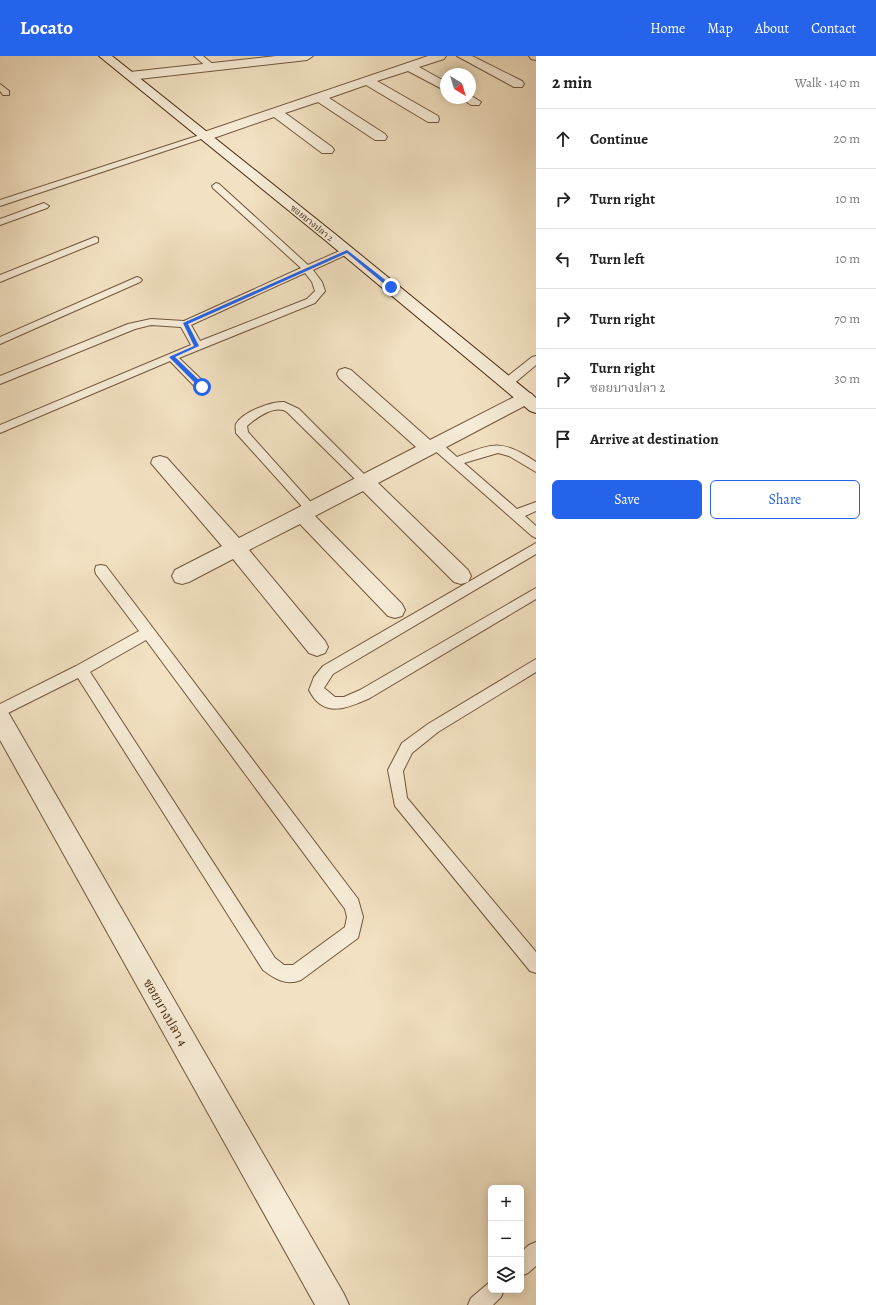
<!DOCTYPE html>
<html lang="en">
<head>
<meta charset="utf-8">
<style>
  :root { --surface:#fff; --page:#f2f2f2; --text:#222; --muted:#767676; --line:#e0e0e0; --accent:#2563eb }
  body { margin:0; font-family:Alegreya,"Noto Serif Thai",serif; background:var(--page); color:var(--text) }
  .controls { position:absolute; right:12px; bottom:12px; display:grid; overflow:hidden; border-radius:6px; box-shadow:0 2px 10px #0003 }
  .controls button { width:36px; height:36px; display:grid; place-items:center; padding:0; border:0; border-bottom:1px solid var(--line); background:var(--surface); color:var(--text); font:20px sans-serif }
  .compass { position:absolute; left:440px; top:12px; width:36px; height:36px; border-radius:50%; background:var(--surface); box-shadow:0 2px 10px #0003; rotate:142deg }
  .stop { position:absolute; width:12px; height:12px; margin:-9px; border:3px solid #2563eb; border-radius:50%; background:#fff }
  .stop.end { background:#2563eb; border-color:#fff; box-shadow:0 1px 4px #0008 }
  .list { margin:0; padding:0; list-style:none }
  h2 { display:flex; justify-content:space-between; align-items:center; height:52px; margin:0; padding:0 16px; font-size:17px }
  h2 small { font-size:13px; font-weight:400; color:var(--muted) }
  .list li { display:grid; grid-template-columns:26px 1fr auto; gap:12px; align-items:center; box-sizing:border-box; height:60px; padding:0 16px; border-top:1px solid var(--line) }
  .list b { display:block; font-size:15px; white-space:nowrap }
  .list p { margin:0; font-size:13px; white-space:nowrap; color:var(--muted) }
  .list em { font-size:13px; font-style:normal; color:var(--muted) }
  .actions { display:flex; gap:8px; padding:12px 16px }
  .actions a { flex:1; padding:9px 0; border:1px solid var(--accent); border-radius:6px; text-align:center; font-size:14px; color:var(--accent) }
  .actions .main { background:var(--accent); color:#fff }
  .icon { flex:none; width:22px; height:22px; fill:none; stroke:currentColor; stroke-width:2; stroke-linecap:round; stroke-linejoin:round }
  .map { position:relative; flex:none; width:536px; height:1249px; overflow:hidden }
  header { display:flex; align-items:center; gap:24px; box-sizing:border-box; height:56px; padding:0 20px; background:var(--accent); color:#fff }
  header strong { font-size:19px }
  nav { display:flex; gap:22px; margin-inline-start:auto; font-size:14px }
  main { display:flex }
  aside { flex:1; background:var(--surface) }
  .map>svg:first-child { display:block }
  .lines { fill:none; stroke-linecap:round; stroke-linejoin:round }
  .lane-casing { stroke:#71563b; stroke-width:2 }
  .street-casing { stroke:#71563b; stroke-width:2 }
  .secondary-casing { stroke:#46270e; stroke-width:2 }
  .lane { fill:#f7ecd7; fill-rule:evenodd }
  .street { fill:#f7ecd7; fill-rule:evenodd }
  .secondary { fill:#f7ecd7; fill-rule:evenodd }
  .route { fill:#2563eb }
  .labels { text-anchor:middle; stroke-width:3; stroke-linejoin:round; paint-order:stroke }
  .far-street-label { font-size:9px; fill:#46270e; stroke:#f7ecd7 }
  .near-street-label { font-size:13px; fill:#46270e; stroke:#f7ecd7 }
</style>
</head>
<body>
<header>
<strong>Locato</strong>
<nav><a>Home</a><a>Map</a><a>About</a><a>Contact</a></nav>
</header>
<main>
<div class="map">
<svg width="536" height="1249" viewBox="0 0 536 1249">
  <rect width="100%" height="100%" fill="#f2e1c2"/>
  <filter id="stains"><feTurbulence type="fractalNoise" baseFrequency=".005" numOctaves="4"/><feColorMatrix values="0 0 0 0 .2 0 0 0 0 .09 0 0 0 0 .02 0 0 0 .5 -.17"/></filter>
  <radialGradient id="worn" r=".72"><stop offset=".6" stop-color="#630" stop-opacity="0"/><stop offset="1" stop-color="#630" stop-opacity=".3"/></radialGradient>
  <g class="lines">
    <g class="lane-casing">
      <g id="lane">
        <polygon points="194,0 203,0 215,10 208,12"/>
        <polygon points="0,28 9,35 9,39 3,39 0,35"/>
        <polygon points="203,78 206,78 210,80 0,150 0,144"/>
        <path d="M 216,127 L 219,128 L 308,209 L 344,193 L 350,193 L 350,197 L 313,214 L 322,226 L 325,235 L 315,247 L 179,302 L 206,328 L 207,331 L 206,334 L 198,334 L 170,305 L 0,377 L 0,369 L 191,289 L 181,271 L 151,269 L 135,273 L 0,328 L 0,320 L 128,268 L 151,263 L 184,265 L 301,212 L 213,132 L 212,130 ZM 305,217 L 312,226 L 315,235 L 307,243 L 200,285 L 191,269 Z"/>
        <polygon points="44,147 49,150 47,152 0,169 0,163"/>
        <polygon points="95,181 98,182 98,186 0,226 0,219"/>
        <polygon points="137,221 140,222 142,224 140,226 0,288 0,281"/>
        <polygon points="536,300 536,309 511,330 503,330 502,327 503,324 532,301"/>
        <path d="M 284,346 L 299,353 L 368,422 L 370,425 L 368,428 L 360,428 L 287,356 C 275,348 256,362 247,370 L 248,376 L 317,453 L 315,456 L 307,456 L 236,377 C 236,374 235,370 236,368 C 242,356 272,345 284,346 Z"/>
        <path d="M 436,385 L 440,386 L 457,401 C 494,387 502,383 536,406 L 536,416 L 509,400 L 498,397 L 464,407 L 517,453 L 536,446 L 536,455 L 525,460 L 536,470 L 536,482 L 532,480 L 432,392 L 430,389 L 432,386 Z"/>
        <path d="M 536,487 L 536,498 L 333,618 L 324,632 L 335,641 L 344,641 L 360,634 L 536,532 L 536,543 L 370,642 C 348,652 323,663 309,634 L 314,621 L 323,610 Z"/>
        <path d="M 101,509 L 106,510 L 358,843 L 363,861 L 358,882 L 301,924 C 286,930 275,923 263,914 L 78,622 L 0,661 L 0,648 L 76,610 L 139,575 L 96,518 L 95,514 L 96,510 ZM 146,584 L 345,853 L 347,861 L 345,871 L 293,909 L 284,909 L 275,902 L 90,616 Z"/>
        <polygon points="536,603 536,616 438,676 412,697 403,715 407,742 536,896 536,917 530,915 395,750 388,714 402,687 428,668"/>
        <polygon points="536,1186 536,1210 528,1217 521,1220 521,1196 529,1189"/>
        <polygon points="491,1225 491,1234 504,1234 501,1241 493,1249 468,1249 471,1242"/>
      </g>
    </g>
    <g class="street-casing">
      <g id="street">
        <polygon points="276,0 313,0 307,4 130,24 124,20 130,16"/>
        <polygon points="428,0 446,0 444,3 419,11 446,26 446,35 408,15 377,25 438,60 439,63 438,66 428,66 366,29 329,42 385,78 387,81 385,84 375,84 318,46 285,57 332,91 334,94 332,97 322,97 274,61 211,83 201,83 199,80 201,77"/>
        <polygon points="457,0 472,0 522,25 524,28 522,31 514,31"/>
        <polygon points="529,0 536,0 536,4 531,3"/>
        <polygon points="470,39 481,46 479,49 471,49 461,42 470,42"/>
        <polygon points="345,312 351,314 430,384 520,338 526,336 532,338 535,342 532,346 378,427 468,514 471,520 468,526 461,528 454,526 363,435 315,460 402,548 405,554 402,560 395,562 388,560 300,468 249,494 325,585 328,591 325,597 317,600 309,597 233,503 189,526 182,528 175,526 172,520 175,514 222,490 151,407 153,402 160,400 167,402 239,482 416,391 339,322 337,318 339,314"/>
        <polygon points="0,653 8,656 344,1238 349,1249 315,1249 0,684"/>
      </g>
    </g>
    <g class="secondary-casing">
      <polygon id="secondary" points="99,0 112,0 335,178 536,342 536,357 530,355 325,184"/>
    </g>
    <use href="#lane" class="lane"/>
    <use href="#street" class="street"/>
    <use href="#secondary" class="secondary"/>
  </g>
  <polygon class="route" points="347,194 393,230 393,232 389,232 347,197 188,268 199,290 175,301 204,329 204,332 200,332 169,301 194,290 183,267"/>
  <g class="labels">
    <g class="far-street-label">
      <text transform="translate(312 167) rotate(39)" y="3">ซอยบางปลา 2</text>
    </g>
    <g class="near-street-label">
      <text transform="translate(166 956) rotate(60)" y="5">ซอยบางปลา 4</text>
    </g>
  </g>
  <rect width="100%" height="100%" filter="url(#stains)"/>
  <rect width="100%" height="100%" fill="url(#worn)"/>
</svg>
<div class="controls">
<button>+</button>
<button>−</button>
<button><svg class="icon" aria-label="layers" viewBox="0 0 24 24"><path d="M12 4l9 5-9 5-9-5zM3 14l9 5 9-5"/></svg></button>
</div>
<svg class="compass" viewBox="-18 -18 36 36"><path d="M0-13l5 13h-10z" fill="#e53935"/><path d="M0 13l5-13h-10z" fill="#767676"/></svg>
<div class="stop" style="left:202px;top:331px"></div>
<div class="stop end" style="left:391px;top:231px"></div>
</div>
<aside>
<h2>2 min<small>Walk · 140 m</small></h2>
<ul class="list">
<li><svg class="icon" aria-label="ahead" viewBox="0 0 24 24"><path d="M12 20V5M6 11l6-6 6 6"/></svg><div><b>Continue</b></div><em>20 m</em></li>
<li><svg class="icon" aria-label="right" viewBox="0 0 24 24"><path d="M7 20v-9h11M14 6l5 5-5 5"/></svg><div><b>Turn right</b></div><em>10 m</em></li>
<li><svg class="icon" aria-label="left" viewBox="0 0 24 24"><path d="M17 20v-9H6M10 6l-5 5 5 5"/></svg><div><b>Turn left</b></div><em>10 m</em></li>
<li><svg class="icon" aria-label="right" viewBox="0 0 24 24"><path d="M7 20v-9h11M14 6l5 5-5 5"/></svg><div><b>Turn right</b></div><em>70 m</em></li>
<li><svg class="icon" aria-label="right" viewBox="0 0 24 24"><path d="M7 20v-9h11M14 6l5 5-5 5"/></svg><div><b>Turn right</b><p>ซอยบางปลา 2</p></div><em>30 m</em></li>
<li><svg class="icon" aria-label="arrive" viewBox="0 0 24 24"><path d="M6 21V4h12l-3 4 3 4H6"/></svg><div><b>Arrive at destination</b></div></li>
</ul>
<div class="actions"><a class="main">Save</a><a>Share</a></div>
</aside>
</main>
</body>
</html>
